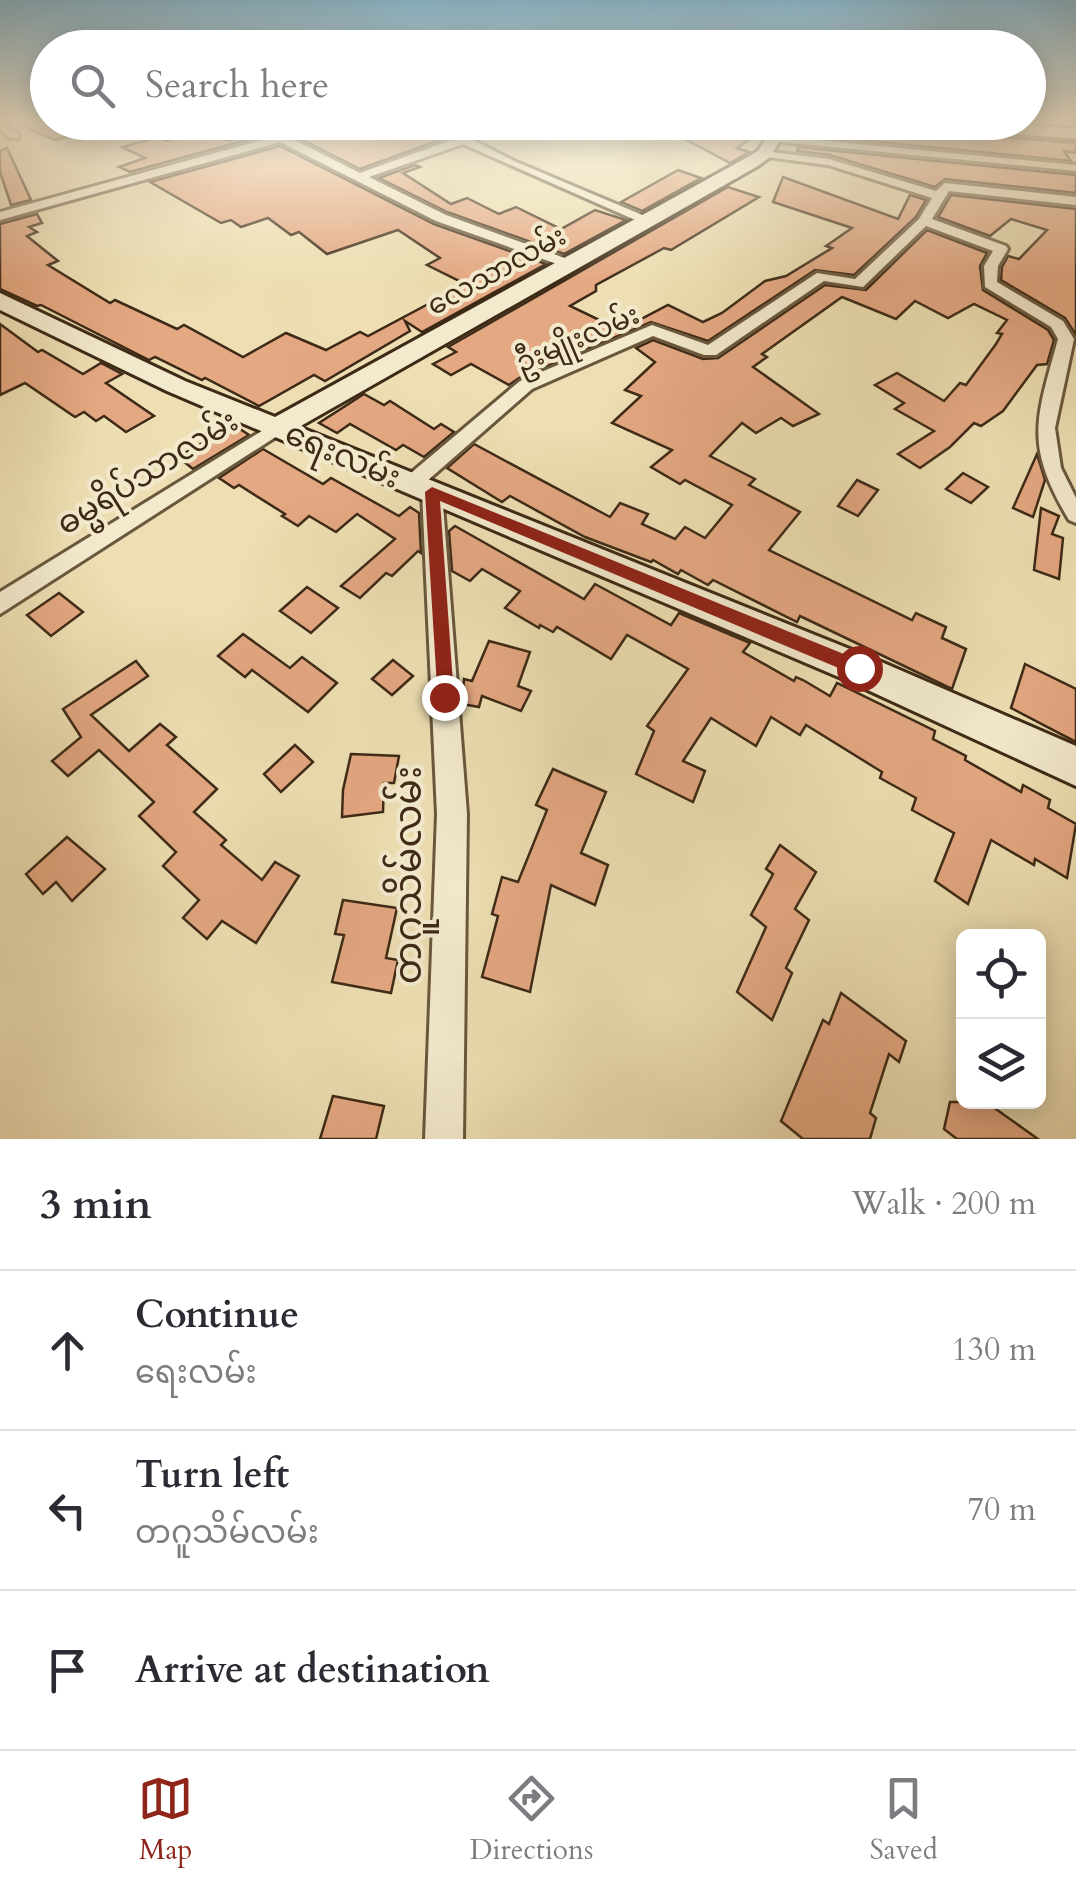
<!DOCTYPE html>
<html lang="en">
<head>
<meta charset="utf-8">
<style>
  :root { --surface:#fff; --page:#f2f2f3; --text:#2b2b33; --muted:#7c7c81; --line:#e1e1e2; --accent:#8f2418 }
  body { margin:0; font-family:Cardo,"Noto Sans Myanmar",serif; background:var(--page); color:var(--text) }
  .controls { position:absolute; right:30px; bottom:30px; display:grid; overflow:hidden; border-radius:15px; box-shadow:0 5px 25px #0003 }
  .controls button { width:90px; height:90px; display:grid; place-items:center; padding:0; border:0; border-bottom:2px solid var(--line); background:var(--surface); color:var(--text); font:50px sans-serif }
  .stop { position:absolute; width:30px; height:30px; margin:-22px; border:8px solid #8f2418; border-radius:50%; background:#fff }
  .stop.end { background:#8f2418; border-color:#fff; box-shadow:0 2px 10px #0008 }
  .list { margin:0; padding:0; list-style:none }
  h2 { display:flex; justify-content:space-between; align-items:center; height:130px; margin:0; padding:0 40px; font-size:42px }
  h2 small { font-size:32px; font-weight:400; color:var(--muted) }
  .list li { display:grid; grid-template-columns:65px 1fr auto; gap:30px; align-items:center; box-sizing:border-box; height:160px; padding:0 40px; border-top:2px solid var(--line) }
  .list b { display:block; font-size:38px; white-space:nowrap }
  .list p { margin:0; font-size:32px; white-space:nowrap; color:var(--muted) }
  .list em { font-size:32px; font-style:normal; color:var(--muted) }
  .icon { flex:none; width:55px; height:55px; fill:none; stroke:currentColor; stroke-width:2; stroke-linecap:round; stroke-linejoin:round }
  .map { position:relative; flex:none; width:1076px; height:1139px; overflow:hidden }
  .search { position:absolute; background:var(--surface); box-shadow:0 5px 25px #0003; left:30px; right:30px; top:30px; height:110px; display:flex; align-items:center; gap:25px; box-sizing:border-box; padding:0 35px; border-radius:55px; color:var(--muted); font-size:38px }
  .sheet { height:610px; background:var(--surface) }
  nav { display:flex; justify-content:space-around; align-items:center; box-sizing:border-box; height:140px; border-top:2px solid var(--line); background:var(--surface); font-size:28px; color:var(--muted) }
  nav a { display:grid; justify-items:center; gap:5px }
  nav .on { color:var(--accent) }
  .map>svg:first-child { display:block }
  .building { fill:#e4a882; stroke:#3d2a16; stroke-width:2.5 }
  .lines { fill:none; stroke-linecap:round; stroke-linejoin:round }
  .street-casing { stroke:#69573d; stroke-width:6 }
  .secondary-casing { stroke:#3d2a16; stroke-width:6 }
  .street { fill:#f3eace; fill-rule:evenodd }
  .secondary { fill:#f3eace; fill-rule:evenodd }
  .route { fill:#8f2418 }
  .labels { text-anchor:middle; stroke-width:8; stroke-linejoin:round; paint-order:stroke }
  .far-street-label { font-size:28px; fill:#3d2a16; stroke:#f3eace }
  .street-label { font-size:32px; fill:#3d2a16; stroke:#f3eace }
  .near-street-label { font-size:38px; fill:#3d2a16; stroke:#f3eace }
</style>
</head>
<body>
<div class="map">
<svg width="1076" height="1139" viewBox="0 0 1076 1139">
  <rect width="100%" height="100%" fill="#eddfb3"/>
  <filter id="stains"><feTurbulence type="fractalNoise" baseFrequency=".002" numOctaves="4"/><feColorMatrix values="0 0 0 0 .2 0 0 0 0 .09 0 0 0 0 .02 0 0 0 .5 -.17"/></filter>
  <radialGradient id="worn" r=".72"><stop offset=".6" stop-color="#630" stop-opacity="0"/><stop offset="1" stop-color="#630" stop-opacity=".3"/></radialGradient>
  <g class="building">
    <polygon points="13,122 99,122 100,127 55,140"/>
    <polygon points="333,122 348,127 362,122 419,122 445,138 360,169 299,138"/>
    <polygon points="653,122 754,122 750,131 758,133 737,148 749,152 730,163"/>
    <polygon points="808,122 1076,143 1076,153 1064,151 1071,161 799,134 804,134"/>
    <polygon points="203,129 228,141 256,133 261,136 130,172 119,167 145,158 122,147 159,137 166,141"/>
    <polygon points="280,146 434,224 546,264 422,332 405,321 410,331 325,381 314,375 259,406 205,378 202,380 155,357 149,360 41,305 37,306 0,289 0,224 37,214 42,223 29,227 37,232 27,236 58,261 48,265 110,303 115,300 177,329 184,325 243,357 286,333 326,350 360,332 368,336 462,286 463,283 427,265 440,258 398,230 327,254 299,232 291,235 268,218 241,227 231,220 221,223 150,182"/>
    <polygon points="798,147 1076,175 1076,193 945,179 935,187 830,155 797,151"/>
    <polygon points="7,148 31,200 11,205 0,172 0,151"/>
    <polygon points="415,165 420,167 403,173 451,204 467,198 499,214 516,207 561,229 595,210 626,220 564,254 447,212 379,178"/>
    <polygon points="678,170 701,178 642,211 621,202"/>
    <polygon points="783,177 898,219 910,195 926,200 916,217 854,275 815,270 708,341 651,322 519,378 509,385 471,364 451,375 433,364 456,352 448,347 728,187 759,197 671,250 664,248 596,285 596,291 570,306 620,330 668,305 703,322 722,313 765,281 786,276 832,248 826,246 852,228 773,202"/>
    <polygon points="951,195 1076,209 1076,335 1065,318 1001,280 1002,267 1008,256 1019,259 1047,230 1011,219 990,236 938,217"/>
    <polygon points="927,230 987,253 980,266 983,290 1048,330 1054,340 1047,364 1037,365 1003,411 981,426 974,423 950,447 920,468 898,454 934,431 895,409 904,403 875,385 897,373 944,401 960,383 966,385 996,344 1002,334 997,333 1007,320 974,304 948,318 915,301 896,319 842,297 762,354 767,357 753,367 819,414 793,426 781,418 756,433 742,423 710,456 755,479 749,485 800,512 769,550 912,620 916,613 946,627 942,638 966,649 952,689 800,616 797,622 713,580 708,585 681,570 678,574 653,560 651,562 585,537 510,496 502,502 447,468 474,444 610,517 620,503 648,514 642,524 675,539 685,527 705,538 732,505 685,480 680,484 651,467 672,450 612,423 641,396 625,390 655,362 636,348 653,340 703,359 718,358 825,285 866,290"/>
    <polygon points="0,324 38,352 42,350 83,374 101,363 122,374 106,383 154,416 126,432 104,416 96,421 84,412 75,417 25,383 0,395"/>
    <polygon points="364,394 384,405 390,401 434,429 441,424 454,432 424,457 403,445 396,450 350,424 337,433 319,423"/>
    <polygon points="234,425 249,435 193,469 178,457"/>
    <polygon points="263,449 323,484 331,478 399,516 410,507 419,513 421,553 418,551 392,576 386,573 360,598 341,586 395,539 357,514 336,532 309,516 298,526 282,516 285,514 239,485 234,488 219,478"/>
    <polygon points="1037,454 1045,480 1033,517 1013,508"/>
    <polygon points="963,473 988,487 971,503 946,489"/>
    <polygon points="857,480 878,490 858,516 838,506"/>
    <polygon points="1041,508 1059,516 1052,534 1063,538 1059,579 1034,570"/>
    <polygon points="455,526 584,599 595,584 671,625 679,613 750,643 743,652 794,681 796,677 803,680 830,696 837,683 935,731 933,739 966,756 965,760 1021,792 1023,785 1050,800 1048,808 1076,824 1067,878 1035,859 1034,865 991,840 968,904 935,881 954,833 912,810 916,798 880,778 882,772 806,725 800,735 771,717 756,746 711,718 683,761 705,771 693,802 636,774 654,731 647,726 688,669 627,635 611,659 557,627 553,632 540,625 539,628 505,608 520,591 482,569 470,581 452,571 449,531"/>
    <polygon points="307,587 338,608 311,633 280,611"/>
    <polygon points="59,593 83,612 51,636 27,615"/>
    <polygon points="243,634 290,668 302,657 337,683 308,712 252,670 245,677 218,656"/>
    <polygon points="489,641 530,652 518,686 531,691 521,711 482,696 479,707 462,704 464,679 472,681"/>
    <polygon points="393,660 413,676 392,695 372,679"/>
    <polygon points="136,661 148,676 91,715 129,751 160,724 176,737 167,745 217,789 194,812 226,840 221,845 262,880 275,862 299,876 256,943 222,921 207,939 183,918 199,900 163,866 176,852 139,816 154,802 99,750 68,776 52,761 81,737 63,709"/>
    <polygon points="1025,664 1076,689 1076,742 1011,708"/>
    <polygon points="295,745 313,762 281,792 264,774"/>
    <polygon points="351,754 399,756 394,783 384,783 383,812 342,817 343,790"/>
    <polygon points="553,769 606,792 581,853 608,865 595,905 551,885 530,992 482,977 498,916 492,914 502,877 518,882 547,810 536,805"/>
    <polygon points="67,837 105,869 72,901 56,882 43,894 26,874"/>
    <polygon points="780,845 816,872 795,909 809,920 786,968 792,973 772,1020 737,992 766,927 751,915 773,874 766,869"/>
    <polygon points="343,900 397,908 386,958 398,960 391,993 332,982 344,935 335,934"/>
    <polygon points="841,993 906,1041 899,1062 889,1054 870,1113 876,1118 870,1139 803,1139 781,1121 823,1020 829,1024"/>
    <polygon points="333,1096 384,1106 376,1139 320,1139"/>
    <polygon points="950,1102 986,1102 1038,1139 957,1139 944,1129"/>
  </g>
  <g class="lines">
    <g class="street-casing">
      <g id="street">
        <polygon points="0,122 18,134 18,138 10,138 0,129"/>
        <polygon points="311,122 326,122 290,138 360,173 454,139 423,122 437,122 514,161 654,220 642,223 463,144 369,177 446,215 573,261 575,264 568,268 436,221 280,142 0,220 0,212 277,136"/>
        <polygon points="776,136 1076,165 1076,171 772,141"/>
        <path d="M 764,151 L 829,159 L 936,191 L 945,183 L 1076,197 L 1076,205 L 949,191 L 932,219 L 1006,246 L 1008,249 L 998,266 L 997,282 L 1063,321 L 1074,339 L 1055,428 L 1061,468 L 1076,498 L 1076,523 L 1069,520 C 1024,444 1036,420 1058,339 L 1051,327 L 985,287 L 984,266 L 993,251 L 926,226 L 863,287 L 824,281 L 716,355 L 704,355 L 653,336 L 532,389 L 419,488 L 405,488 L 402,483 L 405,478 L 520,381 L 652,325 L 708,345 L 817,273 L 855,279 L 919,219 L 932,198 L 828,165 L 760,156 Z"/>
        <polygon points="278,421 285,423 285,431 0,614 0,592"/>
        <polygon points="432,485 442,492 467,814 463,1139 425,1139 437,814 422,492"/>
      </g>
    </g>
    <g class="secondary-casing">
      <g id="secondary">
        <polygon points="776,122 791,122 770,157 758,166 299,427 872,658 1076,746 1076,786 846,680 167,391 0,310 0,293 185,381 275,417 746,158 758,151"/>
        <polygon points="922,122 991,122 1076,129 1076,139 929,126"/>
      </g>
    </g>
    <use href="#street" class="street"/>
    <use href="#secondary" class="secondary"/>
  </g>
  <linearGradient id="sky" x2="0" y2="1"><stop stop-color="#88b8d0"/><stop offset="0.43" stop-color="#f7f1dd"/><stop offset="1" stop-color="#f7f1dd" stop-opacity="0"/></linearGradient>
  <rect width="1076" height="281" fill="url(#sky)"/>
  <polygon class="route" points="432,487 866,663 868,668 859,677 853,674 440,501 454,697 451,703 438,703 425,492"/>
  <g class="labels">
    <g class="far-street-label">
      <text transform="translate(496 270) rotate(-29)" y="10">လေသာလမ်း</text>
      <text transform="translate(577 338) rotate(-23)" y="10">ဦးမျိုးလမ်း</text>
    </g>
    <g class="street-label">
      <text transform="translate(343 455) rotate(23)" y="11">ရေးလမ်း</text>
      <text transform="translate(147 472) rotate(-32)" y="11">ဓမ္မရိပ်သာလမ်း</text>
    </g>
    <g class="near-street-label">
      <text transform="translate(408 875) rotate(-90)" y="13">တဂူသိမ်လမ်း</text>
    </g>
  </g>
  <rect width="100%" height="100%" filter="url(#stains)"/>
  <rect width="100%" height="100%" fill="url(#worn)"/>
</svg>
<div class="controls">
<button><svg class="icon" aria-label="locate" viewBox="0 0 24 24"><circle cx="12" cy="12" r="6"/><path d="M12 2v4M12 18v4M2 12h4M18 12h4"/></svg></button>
<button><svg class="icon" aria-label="layers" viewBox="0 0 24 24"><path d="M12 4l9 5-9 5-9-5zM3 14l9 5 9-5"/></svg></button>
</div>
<div class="stop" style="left:859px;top:668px"></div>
<div class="stop end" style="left:444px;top:697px"></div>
<div class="search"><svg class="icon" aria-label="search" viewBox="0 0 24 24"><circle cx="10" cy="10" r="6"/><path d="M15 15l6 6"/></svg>Search here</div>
</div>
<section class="sheet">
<h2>3 min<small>Walk · 200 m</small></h2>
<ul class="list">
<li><svg class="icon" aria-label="ahead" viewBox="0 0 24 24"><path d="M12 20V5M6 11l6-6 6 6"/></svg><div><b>Continue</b><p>ရေးလမ်း</p></div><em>130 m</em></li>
<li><svg class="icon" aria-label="left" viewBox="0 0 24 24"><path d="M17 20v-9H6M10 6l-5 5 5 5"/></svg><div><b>Turn left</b><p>တဂူသိမ်လမ်း</p></div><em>70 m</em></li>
<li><svg class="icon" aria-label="arrive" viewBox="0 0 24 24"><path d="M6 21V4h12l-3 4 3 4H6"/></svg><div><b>Arrive at destination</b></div></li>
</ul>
</section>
<nav>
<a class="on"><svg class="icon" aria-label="map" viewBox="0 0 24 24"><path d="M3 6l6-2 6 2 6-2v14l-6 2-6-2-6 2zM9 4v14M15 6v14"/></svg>Map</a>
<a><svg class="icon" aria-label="directions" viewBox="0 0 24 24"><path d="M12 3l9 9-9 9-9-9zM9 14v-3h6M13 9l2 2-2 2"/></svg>Directions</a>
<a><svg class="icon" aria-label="saved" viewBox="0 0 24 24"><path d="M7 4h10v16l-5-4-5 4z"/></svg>Saved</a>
</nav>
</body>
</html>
